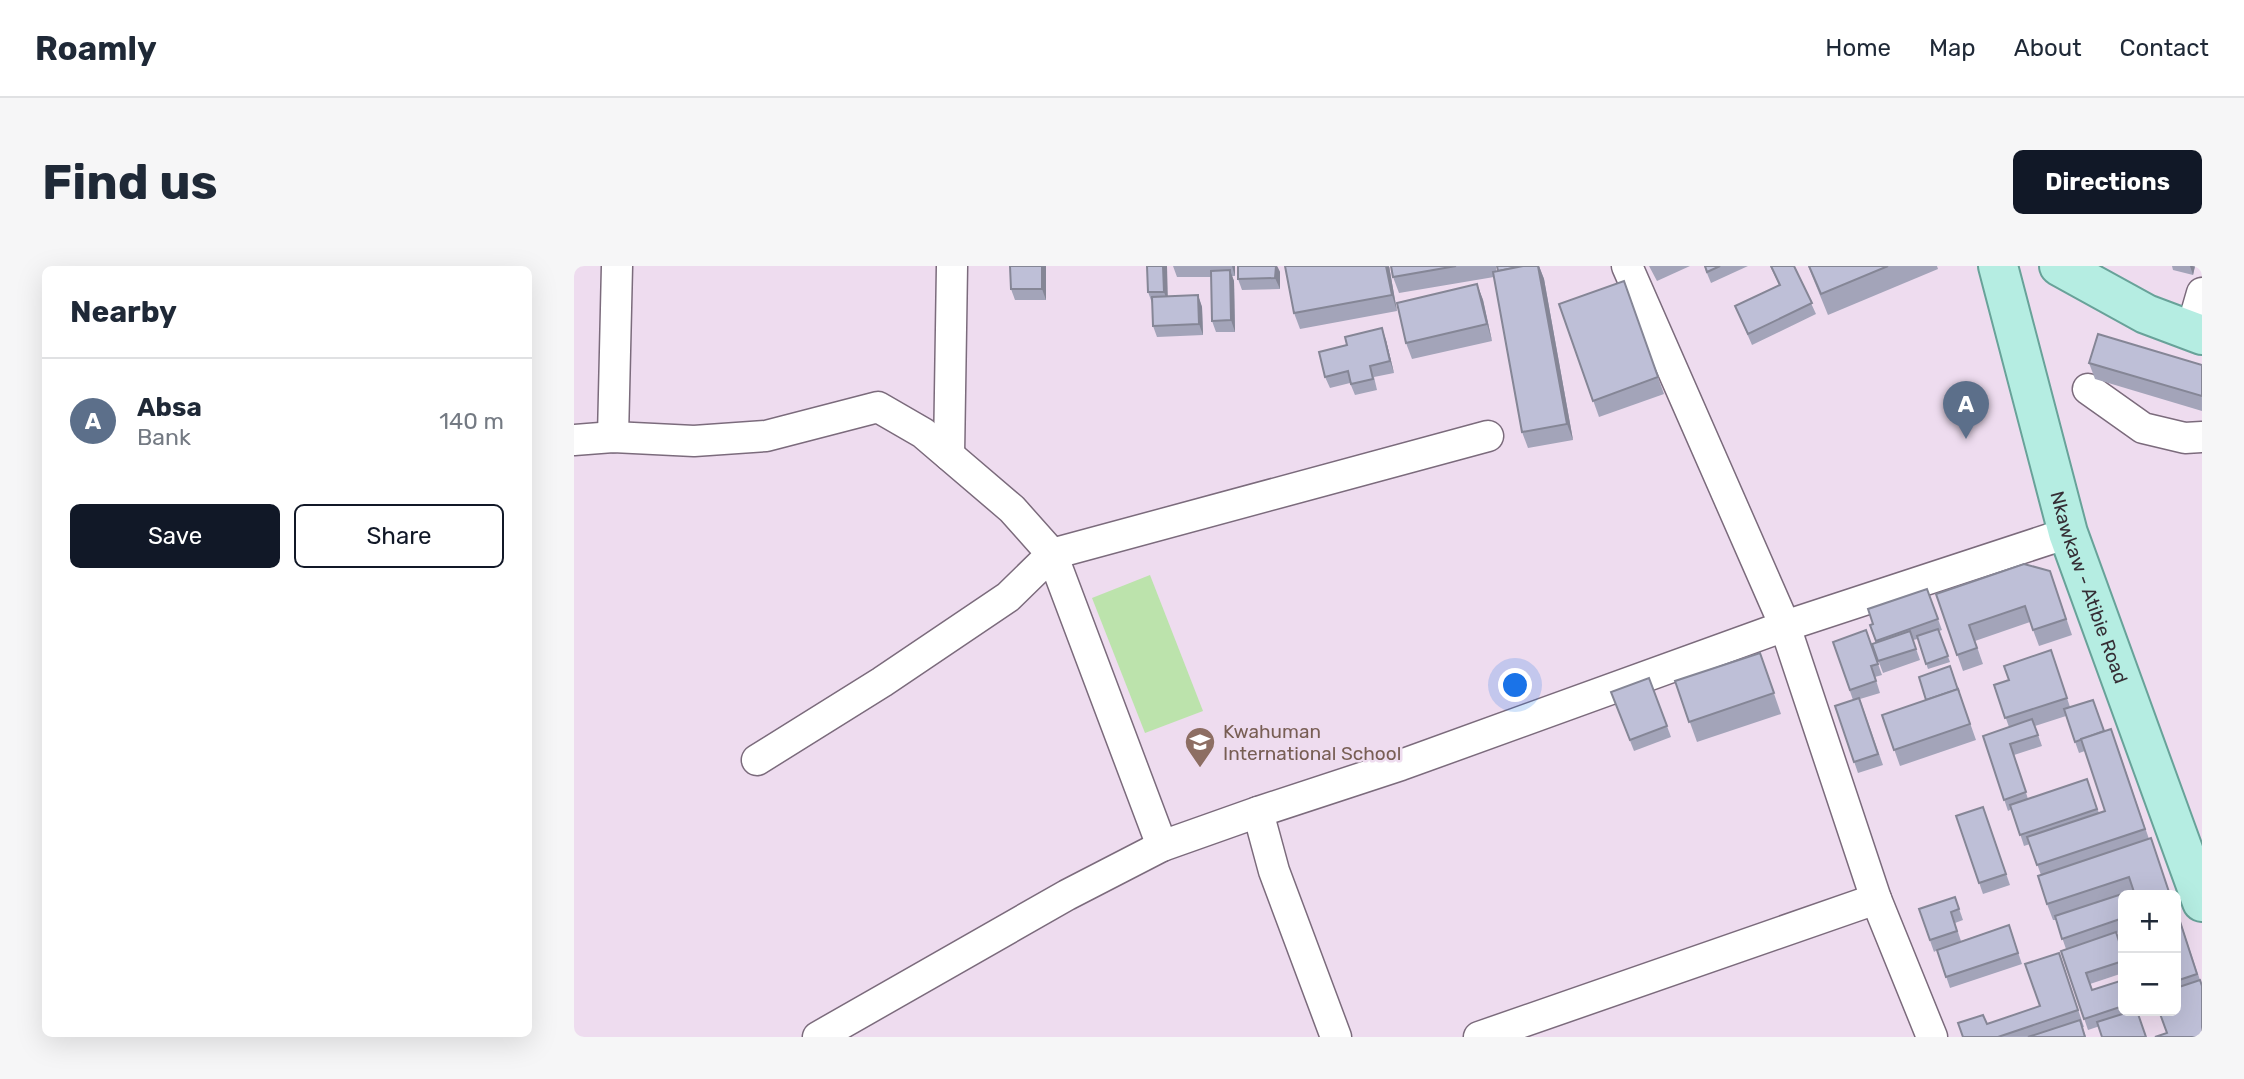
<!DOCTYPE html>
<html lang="en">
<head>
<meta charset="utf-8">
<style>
  :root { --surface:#fff; --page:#f6f6f7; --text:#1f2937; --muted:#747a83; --line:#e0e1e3; --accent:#111827 }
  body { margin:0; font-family:Rubik,sans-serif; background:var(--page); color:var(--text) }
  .controls { position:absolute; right:21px; bottom:21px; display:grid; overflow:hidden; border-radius:10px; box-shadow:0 7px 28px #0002 }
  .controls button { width:63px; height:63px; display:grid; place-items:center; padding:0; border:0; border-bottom:2px solid var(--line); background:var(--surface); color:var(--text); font:35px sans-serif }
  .you { position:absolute; left:942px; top:420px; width:24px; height:24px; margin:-18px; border:5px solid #fff; border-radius:50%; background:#1a73e8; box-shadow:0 0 0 10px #1a73e833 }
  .badge { display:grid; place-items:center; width:46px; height:46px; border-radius:50%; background:var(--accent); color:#fff; font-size:23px; font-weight:700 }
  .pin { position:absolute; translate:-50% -58px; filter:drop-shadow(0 2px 4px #0008) }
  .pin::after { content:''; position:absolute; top:37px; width:24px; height:21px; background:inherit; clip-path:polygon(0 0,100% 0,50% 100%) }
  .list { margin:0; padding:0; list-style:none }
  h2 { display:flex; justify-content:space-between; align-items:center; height:91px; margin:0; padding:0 28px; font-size:30px }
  h2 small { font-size:23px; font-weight:400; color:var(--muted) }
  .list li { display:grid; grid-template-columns:46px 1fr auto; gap:21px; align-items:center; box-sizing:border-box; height:126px; padding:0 28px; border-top:2px solid var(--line) }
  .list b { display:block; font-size:26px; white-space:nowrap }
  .list p { margin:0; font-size:23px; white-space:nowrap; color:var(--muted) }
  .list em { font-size:23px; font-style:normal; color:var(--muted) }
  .actions { display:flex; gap:14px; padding:21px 28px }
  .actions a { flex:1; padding:16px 0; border:2px solid var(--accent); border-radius:10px; text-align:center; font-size:24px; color:var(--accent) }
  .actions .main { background:var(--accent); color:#fff }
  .map { position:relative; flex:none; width:1628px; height:771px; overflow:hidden; border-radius:10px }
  header { display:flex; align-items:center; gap:42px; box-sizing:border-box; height:98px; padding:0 35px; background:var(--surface); border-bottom:2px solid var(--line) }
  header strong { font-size:33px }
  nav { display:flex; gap:38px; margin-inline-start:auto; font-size:24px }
  .intro { display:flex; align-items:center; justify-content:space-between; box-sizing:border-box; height:168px; padding:0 42px }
  h1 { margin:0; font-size:49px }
  .button { padding:18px 32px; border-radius:10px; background:var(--accent); color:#fff; font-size:24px; font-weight:700 }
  main { display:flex; gap:42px; padding:0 42px }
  aside { flex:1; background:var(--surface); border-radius:10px; box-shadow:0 7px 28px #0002 }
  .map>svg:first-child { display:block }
  .green { fill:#bce3ac }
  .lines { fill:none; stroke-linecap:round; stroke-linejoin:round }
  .minor-casing { stroke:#7b6b7c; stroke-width:33 }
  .major-casing { stroke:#68a299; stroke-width:42 }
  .minor { stroke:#fff; stroke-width:30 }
  .major { stroke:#b5ede2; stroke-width:38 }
  .wall { fill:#a3a4b9; fill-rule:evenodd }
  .shaded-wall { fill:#858696 }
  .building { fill:#bebfd7; stroke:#858696; stroke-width:2 }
  .labels { text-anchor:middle; stroke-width:5; stroke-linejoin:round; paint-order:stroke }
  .street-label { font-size:19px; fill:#352e35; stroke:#eedcef }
  .education-label { font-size:19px; fill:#785e54; stroke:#eedcef; text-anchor:start }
</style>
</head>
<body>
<header>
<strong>Roamly</strong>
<nav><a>Home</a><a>Map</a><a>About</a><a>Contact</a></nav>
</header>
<div class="intro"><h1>Find us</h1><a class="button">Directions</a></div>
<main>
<aside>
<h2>Nearby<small></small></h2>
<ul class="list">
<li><span class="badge" style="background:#5c6f8a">A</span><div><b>Absa</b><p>Bank</p></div><em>140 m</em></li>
</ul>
<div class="actions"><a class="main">Save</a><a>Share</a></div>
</aside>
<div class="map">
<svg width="1628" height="771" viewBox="0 0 1628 771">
  <rect width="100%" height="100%" fill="#eedcef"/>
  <polygon class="green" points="576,309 629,445 571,467 518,332"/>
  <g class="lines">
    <g class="minor-casing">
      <g id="minor">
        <polyline points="1053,0 1211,360 1302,633 1358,771"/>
        <polyline points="1617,65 1628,27"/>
        <polyline points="1514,123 1569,162 1611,172 1628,171"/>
        <polyline points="39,171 43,0"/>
        <polyline points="0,174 39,171 120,175 192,170 304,141 349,167 438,243 478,288 588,580"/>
        <polyline points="375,189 378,0"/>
        <polyline points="183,494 308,416 434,331 478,288 914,170"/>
        <polyline points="244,771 493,629 588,580 684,546"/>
        <polyline points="762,771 700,605 684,546 827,499 1211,360 1494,267"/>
        <polyline points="905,771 1302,633"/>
      </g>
    </g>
    <g class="major-casing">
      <g id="major">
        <path id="s1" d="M 1424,0 L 1494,267 L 1628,636"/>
        <polyline points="1485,0 1572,48 1628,69"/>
      </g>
    </g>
    <use href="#minor" class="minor"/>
    <use href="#major" class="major"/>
  </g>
  <g class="wall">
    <polygon points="472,0 472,34 441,34 437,23"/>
    <polygon points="573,0 594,31 624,29 628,41 629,69 583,71 579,60 578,37 574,26"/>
    <polygon points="599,0 661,0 661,10 658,10 660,15 661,66 642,66 638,55 637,11 603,11"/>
    <polygon points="664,0 703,0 706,6 706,23 668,24 664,13"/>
    <polygon points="815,0 823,45 726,63 720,47"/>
    <polygon points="817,0 922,0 922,5 924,5 923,0 965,0 970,13 999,174 954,182 948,166 920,11 825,27 819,11"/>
    <polygon points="1075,0 1116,0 1083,15"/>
    <polygon points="1130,0 1174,0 1137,17"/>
    <polygon points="1196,0 1220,0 1242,48 1178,79 1161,40 1205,19"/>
    <polygon points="1234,0 1363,0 1364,3 1254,49"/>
    <polygon points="1598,0 1621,0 1619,9 1599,4"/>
    <polygon points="1050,15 1090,128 1025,151 985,38"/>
    <polygon points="903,18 909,34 918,75 838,93 832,77"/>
    <polygon points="812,74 820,107 800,111 803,124 781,129 776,117 756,122 751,111"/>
    <polygon points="1515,97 1628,99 1628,145 1521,113"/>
    <polygon points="1476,305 1498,369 1465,380 1456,356 1401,375 1409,398 1389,405 1362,328"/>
    <polygon points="1353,323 1368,364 1365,365 1376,396 1354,403 1344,373 1339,374 1346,394 1309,407 1298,378 1302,377 1296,359"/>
    <polygon points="1292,364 1308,409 1301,411 1306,427 1286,433 1309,499 1284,507 1261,440 1279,434 1259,376"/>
    <path d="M 1477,384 L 1496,441 L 1530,465 L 1543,479 L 1575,573 L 1560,627 L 1555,629 L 1549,629 L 1549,668 L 1548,665 L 1543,667 L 1549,687 L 1549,707 L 1516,718 L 1518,724 L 1549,714 L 1549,745 L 1568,745 L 1568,746 L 1514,764 L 1487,685 L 1492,683 L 1482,654 L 1479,654 L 1473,638 L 1467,609 L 1456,578 L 1450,580 L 1438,543 L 1434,545 L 1409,470 L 1435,461 L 1420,419 L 1435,414 ZM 1492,450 L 1505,487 L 1511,485 L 1531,545 L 1525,547 L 1513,513 L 1454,533 L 1440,489 L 1468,480 L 1461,460 Z"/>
    <polygon points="1186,387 1207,448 1123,476 1101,415"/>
    <polygon points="1376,400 1402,474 1326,500 1308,449 1352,434"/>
    <polygon points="1037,426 1093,460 1097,471 1060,485"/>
    <polygon points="1409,541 1436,619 1409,628 1382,550"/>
    <polygon points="1381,631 1389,654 1381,657 1387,675 1435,659 1448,698 1376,722 1363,684 1360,686 1345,643"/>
    <polygon points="1602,642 1628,720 1593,767 1602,745"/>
    <polygon points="1485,687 1510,761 1508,761 1512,771 1389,771 1413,758 1466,740"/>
  </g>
  <g class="shaded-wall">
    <polygon points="468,0 472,0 472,34 468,23"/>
    <polygon points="589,0 593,0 594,37 590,26"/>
    <polygon points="658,0 661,0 661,10"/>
    <polygon points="702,0 703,0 706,6 706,23 701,12"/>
    <polygon points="812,0 815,0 823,45 818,29"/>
    <polygon points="963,0 965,0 970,13 999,174 993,158"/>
    <polygon points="1616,0 1621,0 1619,9"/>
    <polygon points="656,4 660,15 661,66 657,54"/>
    <polygon points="903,18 909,34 918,75 913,58"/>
    <polygon points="624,29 628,41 629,69 625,58"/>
    <polygon points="808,62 812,74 820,107 816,95"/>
  </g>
  <g class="building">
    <polygon points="436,0 468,0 468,23 437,23"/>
    <polygon points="573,0 589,0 590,26 574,26"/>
    <polygon points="664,0 702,0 701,12 664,13"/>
    <polygon points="711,0 812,0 818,29 720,47"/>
    <polygon points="817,0 882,0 819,11"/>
    <polygon points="923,0 949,0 924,5"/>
    <polygon points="949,0 964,0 993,158 948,166 919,6"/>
    <polygon points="1131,0 1146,0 1133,6"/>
    <polygon points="1197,0 1220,0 1238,37 1174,68 1161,40 1206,19"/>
    <polygon points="1235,0 1314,0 1247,28"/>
    <polygon points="656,4 657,54 638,55 637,5"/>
    <polygon points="1050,15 1084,111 1019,135 985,38"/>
    <polygon points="903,18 913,58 832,77 823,37"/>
    <polygon points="624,29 625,58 579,60 578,31"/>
    <polygon points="808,62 816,95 796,100 799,113 777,118 774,105 751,111 745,86 773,79 771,71"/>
    <polygon points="1524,68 1628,99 1628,130 1515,97"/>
    <polygon points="1450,298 1476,305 1492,353 1459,364 1451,340 1395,359 1403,382 1383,389 1362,328"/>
    <polygon points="1353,323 1364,353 1302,375 1296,359 1299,358 1294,343"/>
    <polygon points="1364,363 1374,390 1352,398 1343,370"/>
    <polygon points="1292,364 1304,398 1297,400 1302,415 1276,424 1259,376"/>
    <polygon points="1336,365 1342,383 1304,395 1298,378"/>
    <polygon points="1477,384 1493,432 1431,452 1420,419 1435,414 1430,400"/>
    <polygon points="1186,387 1200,427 1115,456 1101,415"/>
    <polygon points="1376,400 1385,427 1384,423 1352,434 1345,411"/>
    <polygon points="1075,412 1093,460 1056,474 1037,426"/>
    <polygon points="1384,423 1396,458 1320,484 1308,449"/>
    <polygon points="1285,432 1304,488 1280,496 1261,440"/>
    <polygon points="1519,434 1530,465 1501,476 1490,443"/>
    <polygon points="1458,453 1464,469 1436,478 1452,526 1430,534 1409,470"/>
    <polygon points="1537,463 1571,563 1463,599 1453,571 1531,545 1507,473"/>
    <polygon points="1513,513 1523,543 1446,569 1436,539"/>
    <polygon points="1409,541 1432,608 1405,617 1382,550"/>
    <polygon points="1577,572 1596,629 1561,629 1555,611 1473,638 1464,610"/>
    <polygon points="1554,626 1555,629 1549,629 1549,652 1488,673 1481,650"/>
    <polygon points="1381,631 1385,643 1377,646 1383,665 1356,674 1345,643"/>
    <polygon points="1602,643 1623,708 1602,715"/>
    <polygon points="1435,659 1444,687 1372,711 1363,684"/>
    <polygon points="1542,666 1549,688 1549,695 1512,707 1518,724 1549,714 1549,740 1510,753 1487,685"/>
    <polygon points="1485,687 1504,744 1424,771 1389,771 1384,757 1409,749 1413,758 1466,740 1451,698"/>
    <polygon points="1626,714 1628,720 1628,771 1581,771 1593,767 1585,745 1602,745 1602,722"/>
    <polygon points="1558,745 1563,745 1572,771 1528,771 1523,756"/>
    <polygon points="1506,754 1511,771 1454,771"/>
  </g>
  <defs>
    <g id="school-pin" transform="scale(1.575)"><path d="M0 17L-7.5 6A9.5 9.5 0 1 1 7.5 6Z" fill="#8d6e63" stroke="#eedcef"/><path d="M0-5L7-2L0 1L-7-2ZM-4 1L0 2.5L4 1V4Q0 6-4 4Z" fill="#fff"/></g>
  </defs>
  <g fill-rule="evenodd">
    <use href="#school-pin" x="626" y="476"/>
  </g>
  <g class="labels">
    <g class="street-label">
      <text dy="7" stroke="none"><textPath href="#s1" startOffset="334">Nkawkaw - Atibie Road</textPath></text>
    </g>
    <g class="education-label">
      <text x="649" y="472">Kwahuman<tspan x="649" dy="22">International School</tspan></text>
    </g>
  </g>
</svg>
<div class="controls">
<button>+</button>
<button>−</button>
</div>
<div class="you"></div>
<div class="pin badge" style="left:1392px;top:173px;background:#5c6f8a">A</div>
</div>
</main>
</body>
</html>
